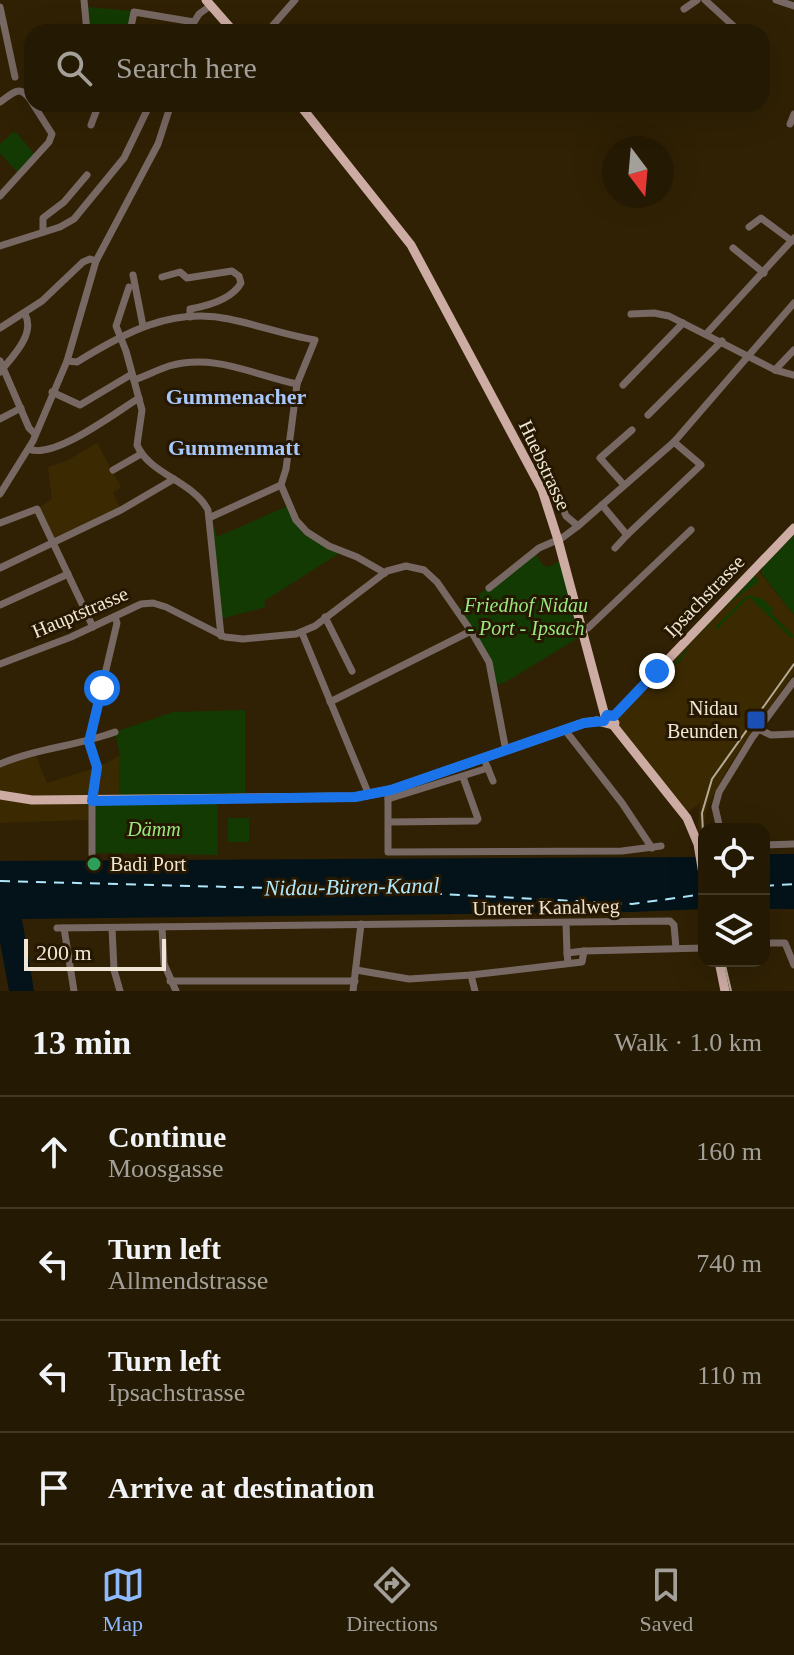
<!DOCTYPE html>
<html lang="en">
<head>
<meta charset="utf-8">
<style>
  :root { --surface:#241903; --page:#2c220d; --text:#f1f3f6; --muted:#a3a09a; --line:#413825; --accent:#8eb9fc }
  body { margin:0; font-family:"Times New Roman",serif; background:var(--page); color:var(--text) }
  .controls { position:absolute; right:24px; bottom:24px; display:grid; overflow:hidden; border-radius:16px; box-shadow:0 8px 32px #0002 }
  .controls button { width:72px; height:72px; display:grid; place-items:center; padding:0; border:0; border-bottom:2px solid var(--line); background:var(--surface); color:var(--text); font:40px sans-serif }
  .compass { position:absolute; left:602px; top:136px; width:72px; height:72px; border-radius:50%; background:var(--surface); box-shadow:0 8px 32px #0002; rotate:164deg }
  .scale { position:absolute; left:24px; bottom:20px; width:142px; box-sizing:border-box; padding-left:8px; border:4px solid #efe6d5; border-top:0; font-size:22px; line-height:28px; white-space:nowrap; color:#efe6d5; -webkit-text-stroke:6px #261800; paint-order:stroke }
  .stop { position:absolute; width:24px; height:24px; margin:-18px; border:6px solid #1a73e8; border-radius:50%; background:#fff }
  .stop.end { background:#1a73e8; border-color:#fff; box-shadow:0 2px 8px #0008 }
  .list { margin:0; padding:0; list-style:none }
  h2 { display:flex; justify-content:space-between; align-items:center; height:104px; margin:0; padding:0 32px; font-size:34px }
  h2 small { font-size:26px; font-weight:400; color:var(--muted) }
  .list li { display:grid; grid-template-columns:52px 1fr auto; gap:24px; align-items:center; box-sizing:border-box; height:112px; padding:0 32px; border-top:2px solid var(--line) }
  .list b { display:block; font-size:30px; white-space:nowrap }
  .list p { margin:0; font-size:26px; white-space:nowrap; color:var(--muted) }
  .list em { font-size:26px; font-style:normal; color:var(--muted) }
  .icon { flex:none; width:44px; height:44px; fill:none; stroke:currentColor; stroke-width:2; stroke-linecap:round; stroke-linejoin:round }
  .map { position:relative; flex:none; width:794px; height:991px; overflow:hidden }
  .search { position:absolute; background:var(--surface); box-shadow:0 8px 32px #0002; left:24px; right:24px; top:24px; height:88px; display:flex; align-items:center; gap:20px; box-sizing:border-box; padding:0 28px; border-radius:24px; color:var(--muted); font-size:30px }
  .sheet { height:552px; background:var(--surface) }
  nav { display:flex; justify-content:space-around; align-items:center; box-sizing:border-box; height:112px; border-top:2px solid var(--line); background:var(--surface); font-size:22px; color:var(--muted) }
  nav a { display:grid; justify-items:center; gap:4px }
  nav .on { color:var(--accent) }
  .map>svg:first-child { display:block }
  .built { fill:#3b2902 }
  .green { fill:#133a02 }
  .water { fill:#031319 }
  .lines { fill:none; stroke-linecap:round; stroke-linejoin:round }
  .ferry { stroke:#afe7fb; stroke-width:2; stroke-dasharray:10 8; stroke-linecap:butt }
  .minor { stroke:#786863; stroke-width:7 }
  .major { stroke:#cdaca3; stroke-width:9 }
  .rail { stroke:#b6ab97; stroke-width:2 }
  .route { stroke:#1a73e8; stroke-width:10 }
  .transit-dot { fill:#1a4fb4; stroke:#261800; stroke-width:3 }
  .leisure-dot { fill:#2e9e5b; stroke:#261800; stroke-width:3 }
  .labels { text-anchor:middle; stroke-width:6; stroke-linejoin:round; paint-order:stroke }
  .street-label { font-size:20px; fill:#efe6d5; stroke:#261800 }
  .park-label { font-size:20px; font-style:italic; fill:#9ae980; stroke:#261800 }
  .poi-label { font-size:20px; fill:#efe6d5; stroke:#261800; text-anchor:end }
  .neighbourhood-label { font-size:22px; font-weight:bold; fill:#a8c8fb; stroke:#261800 }
  .water-label { font-size:22px; font-style:italic; fill:#afe7fb; stroke:#261800 }
</style>
</head>
<body>
<div class="map">
<svg width="794" height="991" viewBox="0 0 794 991">
  <rect width="100%" height="100%" fill="#302104"/>
  <g class="built">
    <polygon points="97,443 121,487 113,493 121,510 56,541 37,509 52,499 48,467 68,460"/>
    <polygon points="756,568 794,615 794,673 731,762 708,804 704,823 704,847 701,847 698,823 700,803 685,814 615,723 615,717"/>
    <polygon points="35,753 47,783 95,768 120,756 119,795 87,820 0,823 0,764"/>
  </g>
  <g class="green">
    <polygon points="87,7 131,11 128,32 89,32"/>
    <polygon points="15,131 35,155 18,173 0,153 0,144"/>
    <polygon points="290,505 307,532 343,551 264,601 266,607 220,619 211,517 217,537"/>
    <polygon points="794,535 794,615 762,574 761,569"/>
    <polygon points="534,552 543,565 548,567 560,561 583,635 504,683 494,685 489,662 457,611"/>
    <path d="M 754,576 L 758,578 L 757,584 C 731,598 694,637 679,663 L 673,664 Z"/>
    <polygon points="747,595 763,599 773,609 771,613 794,636 791,638 749,597 716,630 715,627"/>
    <polygon points="245,710 245,793 119,795 120,756 115,732 173,712"/>
    <polygon points="217,802 218,855 91,853 92,803"/>
    <rect x="228" y="818" width="21" height="24"/>
  </g>
  <g class="water">
    <rect x="764" y="854" width="30" height="55"/>
    <polygon points="704,857 704,909 632,912 22,919 34,991 9,991 0,942 0,861"/>
  </g>
  <g class="lines">
    <g class="ferry">
      <polyline points="0,881 384,891 632,904 704,894"/>
      <polyline points="764,886 794,884"/>
    </g>
    <g class="minor">
      <polyline points="84,0 87,32"/>
      <polyline points="705,0 740,32"/>
      <polyline points="776,0 794,6"/>
      <polyline points="0,7 15,77"/>
      <polyline points="684,9 697,0"/>
      <polyline points="130,32 134,12 194,22"/>
      <polyline points="188,32 199,14 210,6"/>
      <polyline points="267,32 295,0"/>
      <polyline points="762,57 766,61"/>
      <path d="M 0,102 C 16,91 20,84 32,102"/>
      <polyline points="790,124 794,114"/>
      <polyline points="91,125 99,104"/>
      <polyline points="0,196 49,142 52,134 33,104"/>
      <polyline points="749,227 761,218 792,241"/>
      <polyline points="43,232 43,218 64,202 87,175"/>
      <polyline points="0,246 60,227 74,219 124,158 150,104"/>
      <polyline points="733,248 764,273"/>
      <polyline points="133,275 143,326"/>
      <path d="M 162,277 L 180,272 L 187,278 L 232,271 L 239,276 L 241,283 C 232,299 207,306 190,309 L 190,317"/>
      <path d="M 129,287 L 116,326 L 126,351 L 142,410 L 137,445 C 150,475 193,481 208,510 L 221,636"/>
      <polyline points="631,314 654,313 669,316 775,370 794,375"/>
      <polyline points="0,328 42,301 83,262 90,259 96,261"/>
      <polyline points="707,333 794,238"/>
      <polyline points="0,361 29,428 35,434"/>
      <path d="M 67,361 L 77,362 C 124,333 171,307 229,319 C 258,325 285,335 315,340 L 297,384 L 286,469 L 281,485 L 296,520 L 307,532 L 329,546 L 357,557 L 385,573"/>
      <polyline points="775,370 794,350"/>
      <path d="M 0,372 C 12,357 36,334 25,314"/>
      <path d="M 134,380 C 146,376 157,370 169,366 C 214,353 254,375 297,384"/>
      <polyline points="623,385 683,323"/>
      <polyline points="52,392 80,405 132,374"/>
      <polyline points="648,415 722,341"/>
      <polyline points="0,419 21,408"/>
      <path d="M 29,449 C 54,460 116,412 139,398"/>
      <polyline points="113,470 141,454"/>
      <polyline points="548,473 566,516 578,526"/>
      <polyline points="624,485 600,458 632,430"/>
      <polyline points="0,494 33,441 67,361 96,261 158,144 171,104"/>
      <polyline points="602,505 627,535 701,465 674,442"/>
      <polyline points="211,517 281,485"/>
      <polyline points="0,523 37,509 93,627"/>
      <polyline points="615,548 627,535"/>
      <polyline points="0,568 121,510 174,479"/>
      <polyline points="489,588 539,548 562,538 578,526 674,442 794,303"/>
      <polyline points="0,605 68,574"/>
      <polyline points="325,617 352,671"/>
      <polyline points="581,630 588,628 691,530"/>
      <polyline points="302,633 369,795"/>
      <polyline points="0,664 71,637 141,604 153,603 166,607 225,637 243,639 296,634 315,626 387,571 406,566 424,570 437,582 471,631 489,662 506,751"/>
      <polyline points="330,702 471,631"/>
      <polyline points="758,729 771,735 794,734"/>
      <polyline points="565,730 622,803 652,848"/>
      <path d="M 0,764 C 37,748 77,746 115,732"/>
      <polyline points="486,764 493,781"/>
      <polyline points="388,791 388,852 622,851 661,846"/>
      <polyline points="388,799 488,768"/>
      <polyline points="389,822 476,821 478,819 463,777"/>
      <polyline points="720,829 715,807 719,792 752,738 794,681"/>
      <polyline points="764,845 794,844"/>
      <polyline points="92,854 92,801 97,767 89,742 117,623 115,617"/>
      <polyline points="566,923 567,953"/>
      <polyline points="162,927 164,964 176,991"/>
      <polyline points="57,928 670,921 674,925 676,948"/>
      <polyline points="64,928 74,991"/>
      <polyline points="112,928 114,970 120,991"/>
      <polyline points="768,943 785,943 794,965"/>
      <polyline points="568,962 567,953 584,951 704,948"/>
      <polyline points="356,970 409,979 471,975 582,962 584,951"/>
      <polyline points="471,975 475,991"/>
      <polyline points="170,981 355,981"/>
      <polyline points="353,991 361,924"/>
    </g>
    <g class="major">
      <polyline points="206,0 234,32"/>
      <polyline points="299,104 411,245 542,490 558,540 605,716"/>
      <polyline points="605,716 614,716 794,528"/>
      <polyline points="615,723 613,725 687,818 698,844 704,880"/>
      <polyline points="0,795 32,800 355,797 391,790 584,723 597,721 613,725"/>
      <polyline points="719,961 725,991"/>
    </g>
    <g class="rail">
      <polyline points="704,852 702,813 712,779 794,664"/>
      <polyline points="724,961 731,991"/>
    </g>
  </g>
  <g class="lines">
    <polyline class="route" points="102,688 89,742 97,767 92,801 355,797 391,790 584,723 604,721 607,715 614,716 657,671"/>
  </g>
  <rect class="transit-dot" x="746" y="710" width="20" height="20" rx="4"/>
  <circle class="leisure-dot" cx="94" cy="864" r="8"/>
  <g class="labels">
    <g class="street-label">
      <text transform="translate(545 465) rotate(65)" y="7">Huebstrasse</text>
      <text transform="translate(704 596) rotate(-46)" y="7">Ipsachstrasse</text>
      <text transform="translate(80 612) rotate(-23)" y="7">Hauptstrasse</text>
      <text transform="translate(546 907) rotate(-1)" y="7">Unterer Kanalweg</text>
    </g>
    <g class="park-label">
      <text x="526" y="612">Friedhof Nidau<tspan x="526" dy="23">- Port - Ipsach</tspan></text>
      <text x="154" y="836">Dämm</text>
    </g>
    <g class="poi-label">
      <text x="738" y="715">Nidau<tspan x="738" dy="23">Beunden</tspan></text>
      <text x="110" y="871" text-anchor="start">Badi Port</text>
    </g>
    <g class="neighbourhood-label">
      <text x="236" y="404">Gummenacher</text>
      <text x="234" y="455">Gummenmatt</text>
    </g>
    <g class="water-label">
      <text transform="translate(352 886) rotate(-1)" y="8">Nidau-Büren-Kanal</text>
    </g>
  </g>
</svg>
<div class="controls">
<button><svg class="icon" aria-label="locate" viewBox="0 0 24 24"><circle cx="12" cy="12" r="6"/><path d="M12 2v4M12 18v4M2 12h4M18 12h4"/></svg></button>
<button><svg class="icon" aria-label="layers" viewBox="0 0 24 24"><path d="M12 4l9 5-9 5-9-5zM3 14l9 5 9-5"/></svg></button>
</div>
<svg class="compass" viewBox="-18 -18 36 36"><path d="M0-13l5 13h-10z" fill="#e53935"/><path d="M0 13l5-13h-10z" fill="#a3a09a"/></svg>
<div class="scale">200 m</div>
<div class="stop" style="left:102px;top:688px"></div>
<div class="stop end" style="left:657px;top:671px"></div>
<div class="search"><svg class="icon" aria-label="search" viewBox="0 0 24 24"><circle cx="10" cy="10" r="6"/><path d="M15 15l6 6"/></svg>Search here</div>
</div>
<section class="sheet">
<h2>13 min<small>Walk · 1.0 km</small></h2>
<ul class="list">
<li><svg class="icon" aria-label="ahead" viewBox="0 0 24 24"><path d="M12 20V5M6 11l6-6 6 6"/></svg><div><b>Continue</b><p>Moosgasse</p></div><em>160 m</em></li>
<li><svg class="icon" aria-label="left" viewBox="0 0 24 24"><path d="M17 20v-9H6M10 6l-5 5 5 5"/></svg><div><b>Turn left</b><p>Allmendstrasse</p></div><em>740 m</em></li>
<li><svg class="icon" aria-label="left" viewBox="0 0 24 24"><path d="M17 20v-9H6M10 6l-5 5 5 5"/></svg><div><b>Turn left</b><p>Ipsachstrasse</p></div><em>110 m</em></li>
<li><svg class="icon" aria-label="arrive" viewBox="0 0 24 24"><path d="M6 21V4h12l-3 4 3 4H6"/></svg><div><b>Arrive at destination</b></div></li>
</ul>
</section>
<nav>
<a class="on"><svg class="icon" aria-label="map" viewBox="0 0 24 24"><path d="M3 6l6-2 6 2 6-2v14l-6 2-6-2-6 2zM9 4v14M15 6v14"/></svg>Map</a>
<a><svg class="icon" aria-label="directions" viewBox="0 0 24 24"><path d="M12 3l9 9-9 9-9-9zM9 14v-3h6M13 9l2 2-2 2"/></svg>Directions</a>
<a><svg class="icon" aria-label="saved" viewBox="0 0 24 24"><path d="M7 4h10v16l-5-4-5 4z"/></svg>Saved</a>
</nav>
</body>
</html>
